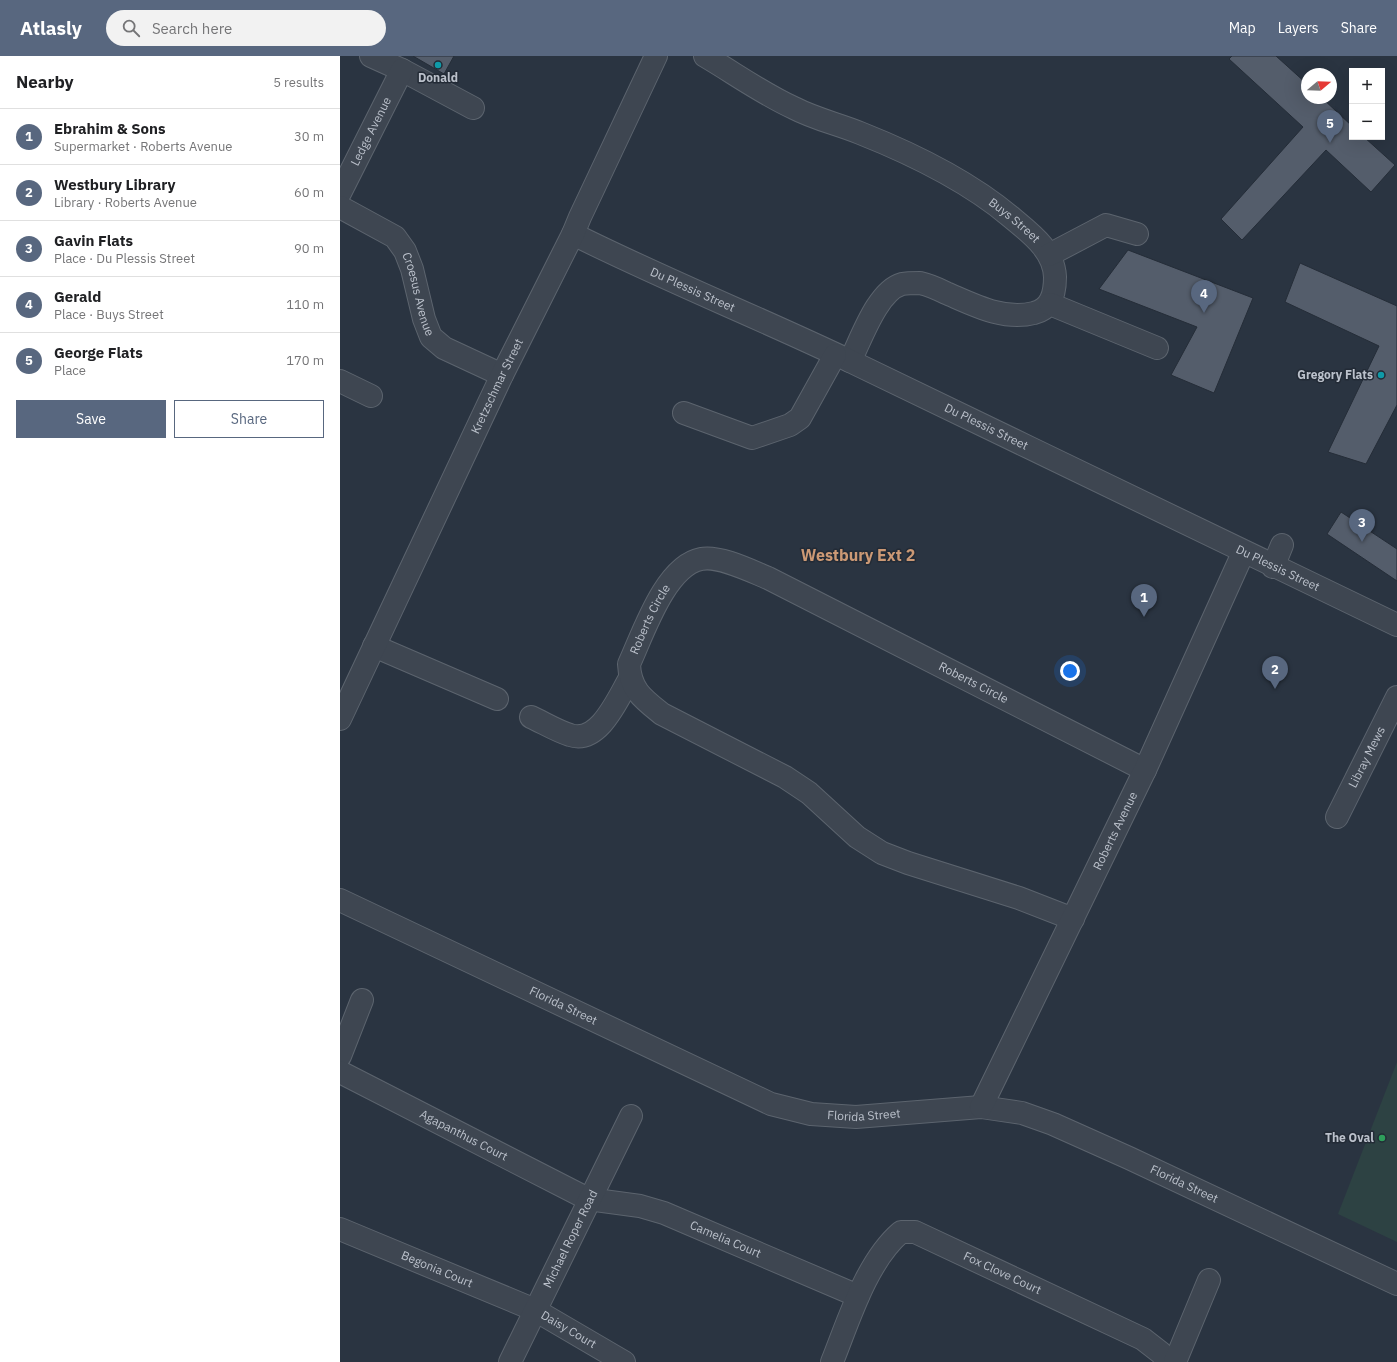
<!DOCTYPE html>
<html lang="en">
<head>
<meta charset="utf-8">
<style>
  :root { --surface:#fff; --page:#f2f2f2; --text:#202124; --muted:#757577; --line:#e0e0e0; --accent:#58677f }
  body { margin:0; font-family:"IBM Plex Sans",sans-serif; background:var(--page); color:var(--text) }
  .controls { position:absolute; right:12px; top:12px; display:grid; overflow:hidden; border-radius:0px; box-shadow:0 4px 16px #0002 }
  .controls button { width:36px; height:36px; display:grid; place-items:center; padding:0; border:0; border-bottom:1px solid var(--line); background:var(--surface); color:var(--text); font:20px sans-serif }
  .compass { position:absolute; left:961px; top:12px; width:36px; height:36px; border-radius:50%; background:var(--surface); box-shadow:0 4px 16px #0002; rotate:71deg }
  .you { position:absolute; left:730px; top:615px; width:14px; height:14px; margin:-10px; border:3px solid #fff; border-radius:50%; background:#1a73e8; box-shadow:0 0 0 6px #1a73e833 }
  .badge { display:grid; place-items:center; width:26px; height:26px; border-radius:50%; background:var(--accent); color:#fff; font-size:13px; font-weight:700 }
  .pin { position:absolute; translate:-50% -33px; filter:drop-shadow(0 1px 2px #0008) }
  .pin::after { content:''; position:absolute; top:21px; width:14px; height:12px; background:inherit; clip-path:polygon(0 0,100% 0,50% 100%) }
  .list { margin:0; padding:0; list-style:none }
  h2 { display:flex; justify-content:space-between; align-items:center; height:52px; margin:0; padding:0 16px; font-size:17px }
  h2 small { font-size:13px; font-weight:400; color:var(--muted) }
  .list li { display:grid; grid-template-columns:26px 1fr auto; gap:12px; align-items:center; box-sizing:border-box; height:56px; padding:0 16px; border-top:1px solid var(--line) }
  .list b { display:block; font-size:15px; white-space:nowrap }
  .list p { margin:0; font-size:13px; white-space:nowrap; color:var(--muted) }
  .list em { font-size:13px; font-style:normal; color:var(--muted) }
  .actions { display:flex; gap:8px; padding:12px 16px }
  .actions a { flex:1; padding:9px 0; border:1px solid var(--accent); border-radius:0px; text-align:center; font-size:14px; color:var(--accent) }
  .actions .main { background:var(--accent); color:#fff }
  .icon { flex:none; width:22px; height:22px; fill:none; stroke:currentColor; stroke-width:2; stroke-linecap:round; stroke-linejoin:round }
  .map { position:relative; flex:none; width:1057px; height:1306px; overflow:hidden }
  header { display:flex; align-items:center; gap:24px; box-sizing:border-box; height:56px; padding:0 20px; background:var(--accent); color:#fff }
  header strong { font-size:19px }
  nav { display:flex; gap:22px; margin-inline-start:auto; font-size:14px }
  .search { width:280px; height:36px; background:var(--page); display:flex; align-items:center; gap:10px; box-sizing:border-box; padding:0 14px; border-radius:22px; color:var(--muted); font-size:15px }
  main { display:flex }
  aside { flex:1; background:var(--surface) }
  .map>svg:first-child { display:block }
  .green { fill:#2d4243 }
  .building { fill:#545d6b; stroke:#252d38 }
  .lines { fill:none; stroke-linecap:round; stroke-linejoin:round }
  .minor-casing { stroke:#5c646e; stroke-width:24 }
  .minor { stroke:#3e4651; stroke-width:22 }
  .culture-dot { fill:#0f9aa8; stroke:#232b36; stroke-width:1.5 }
  .leisure-dot { fill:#2e9e5b; stroke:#232b36; stroke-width:1.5 }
  .labels { text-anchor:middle; stroke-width:3; stroke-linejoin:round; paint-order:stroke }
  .poi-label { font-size:12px; font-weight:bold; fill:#bbc1cb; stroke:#232b36; text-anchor:end }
  .street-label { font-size:12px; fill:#bbc1cb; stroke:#232b36 }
  .district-label { font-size:16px; font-weight:bold; fill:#cc9975; stroke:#232b36 }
</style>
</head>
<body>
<header>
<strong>Atlasly</strong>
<div class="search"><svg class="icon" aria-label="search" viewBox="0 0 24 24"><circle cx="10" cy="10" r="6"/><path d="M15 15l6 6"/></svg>Search here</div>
<nav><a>Map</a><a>Layers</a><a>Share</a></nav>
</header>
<main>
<aside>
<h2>Nearby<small>5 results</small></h2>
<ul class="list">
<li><span class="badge">1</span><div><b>Ebrahim &amp; Sons</b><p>Supermarket · Roberts Avenue</p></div><em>30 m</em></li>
<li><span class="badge">2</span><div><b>Westbury Library</b><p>Library · Roberts Avenue</p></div><em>60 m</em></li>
<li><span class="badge">3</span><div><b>Gavin Flats</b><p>Place · Du Plessis Street</p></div><em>90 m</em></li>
<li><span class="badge">4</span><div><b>Gerald</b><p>Place · Buys Street</p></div><em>110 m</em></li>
<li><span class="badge">5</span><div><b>George Flats</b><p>Place</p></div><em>170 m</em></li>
</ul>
<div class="actions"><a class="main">Save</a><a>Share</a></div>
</aside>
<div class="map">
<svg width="1057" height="1306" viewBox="0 0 1057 1306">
  <rect width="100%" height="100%" fill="#2a3441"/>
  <polygon class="green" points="1057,1006 1057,1186 998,1158"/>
  <g class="building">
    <polygon points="73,0 114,0 104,18"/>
    <polygon points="892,0 936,0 967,28 967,42 982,42 1012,70 1012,81 1024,81 1055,109 1031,136 986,94 902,184 881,163 963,71 889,3"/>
    <polygon points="788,194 913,242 874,337 831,319 857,271 759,233"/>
    <polygon points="960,207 1057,250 1057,349 1026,408 988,396 1039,290 945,246"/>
    <polygon points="1001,456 1057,493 1057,525 987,478"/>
  </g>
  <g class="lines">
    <g class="minor-casing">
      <g id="minor">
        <polyline points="31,0 62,14 133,52"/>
        <path id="s1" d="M 365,0 C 394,17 423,38 454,52 C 475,63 498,68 520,77 C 573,98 627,124 671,161 C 690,177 714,194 715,221 C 715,238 711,253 694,257 C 664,265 634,249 606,237 C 598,233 589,229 580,227 C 575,227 567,227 562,228 C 537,235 521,284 510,305"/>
        <path id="s2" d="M 0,137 L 62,14"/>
        <path id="s3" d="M 0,151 L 55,181 L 65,195 L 72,213 L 84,263 L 91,281 L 104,292 L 162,319"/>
        <path id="s4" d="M 233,178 C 325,224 420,262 512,306 C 694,393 875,483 1057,569"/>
        <polyline points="709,199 766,169 797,178"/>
        <polyline points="710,248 817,292"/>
        <polyline points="0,325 31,340"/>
        <polyline points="344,357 412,382 450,369 460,362 495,299"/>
        <polyline points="933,511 942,489"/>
        <polyline points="34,590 157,643"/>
        <path d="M 191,661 C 204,667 217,675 230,679 C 259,689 278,642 290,622"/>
        <path id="s5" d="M 0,663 L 162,319 L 233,178 L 240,161 L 316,0"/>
        <path id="s6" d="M 997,761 L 1057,641"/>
        <path id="s7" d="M 0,844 L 431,1048 L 471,1058 L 516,1061 L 641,1051 L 682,1057 L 713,1068 L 789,1102 L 1057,1228"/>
        <path id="s8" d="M 733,863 L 679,842 L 568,807 L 542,797 L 517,781 L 469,737 L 445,721 L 322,658 C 303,643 290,634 289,608 C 303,578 325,510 361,503 C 379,499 411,515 428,522 L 805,714"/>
        <polyline points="0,1000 22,944"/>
        <path id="s9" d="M 0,1016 L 248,1143 L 300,1150 L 324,1157 L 518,1240"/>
        <path id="s10" d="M 641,1051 L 805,714 L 903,497"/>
        <path id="s11" d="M 0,1173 L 195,1254 L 284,1306"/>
        <path id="s12" d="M 170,1306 L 291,1060"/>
        <path id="s13" d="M 492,1306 C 509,1264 526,1206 561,1176 L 575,1176 L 803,1283 L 821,1297 L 828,1306"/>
        <polyline points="835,1306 869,1224"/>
      </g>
    </g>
    <use href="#minor" class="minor"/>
  </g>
  <g class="culture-dot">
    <circle cx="98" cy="9" r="4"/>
    <circle cx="1041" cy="319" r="4"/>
  </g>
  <circle class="leisure-dot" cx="1042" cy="1082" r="4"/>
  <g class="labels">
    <g class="poi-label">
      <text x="98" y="26" text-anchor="middle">Donald</text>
      <text x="1033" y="323">Gregory Flats</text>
      <text x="1034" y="1086">The Oval</text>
    </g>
    <g class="street-label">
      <text dy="4" stroke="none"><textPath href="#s2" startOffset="69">Ledge Avenue</textPath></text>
      <text dy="4" stroke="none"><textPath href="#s1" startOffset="352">Buys Street</textPath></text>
      <text dy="4" stroke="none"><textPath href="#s4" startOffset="132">Du Plessis Street</textPath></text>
      <text dy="4" stroke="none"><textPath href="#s3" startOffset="125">Croesus Avenue</textPath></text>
      <text dy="4" stroke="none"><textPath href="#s5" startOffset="368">Kretzschmar Street</textPath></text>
      <text dy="4" stroke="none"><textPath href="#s4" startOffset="456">Du Plessis Street</textPath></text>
      <text dy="4" stroke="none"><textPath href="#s4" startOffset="780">Du Plessis Street</textPath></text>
      <text dy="4" stroke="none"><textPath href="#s8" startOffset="576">Roberts Circle</textPath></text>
      <text dy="4" stroke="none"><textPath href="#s8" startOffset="959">Roberts Circle</textPath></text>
      <text dy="4" stroke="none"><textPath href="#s6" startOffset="67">Libray Mews</textPath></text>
      <text dy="4" stroke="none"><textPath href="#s10" startOffset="307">Roberts Avenue</textPath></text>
      <text dy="4" stroke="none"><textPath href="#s7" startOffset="247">Florida Street</textPath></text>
      <text dy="4" stroke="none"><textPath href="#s7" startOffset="571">Florida Street</textPath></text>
      <text dy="4" stroke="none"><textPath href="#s9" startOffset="139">Agapanthus Court</textPath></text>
      <text dy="4" stroke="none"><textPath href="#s7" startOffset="907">Florida Street</textPath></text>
      <text dy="4" stroke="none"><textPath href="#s12" startOffset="137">Michael Roper Road</textPath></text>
      <text dy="4" stroke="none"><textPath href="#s9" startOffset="423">Camelia Court</textPath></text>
      <text dy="4" stroke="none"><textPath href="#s11" startOffset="105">Begonia Court</textPath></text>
      <text dy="4" stroke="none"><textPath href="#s13" startOffset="259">Fox Clove Court</textPath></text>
      <text dy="4" stroke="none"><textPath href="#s11" startOffset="250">Daisy Court</textPath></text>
    </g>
    <g class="district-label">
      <text x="518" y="505">Westbury Ext 2</text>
    </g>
  </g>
</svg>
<div class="controls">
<button>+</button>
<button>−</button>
</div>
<svg class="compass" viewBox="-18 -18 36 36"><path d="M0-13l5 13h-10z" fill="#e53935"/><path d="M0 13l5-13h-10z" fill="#757577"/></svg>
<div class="you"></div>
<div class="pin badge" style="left:804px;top:561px">1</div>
<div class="pin badge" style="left:935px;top:633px">2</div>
<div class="pin badge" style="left:1022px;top:486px">3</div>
<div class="pin badge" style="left:864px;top:257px">4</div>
<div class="pin badge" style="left:990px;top:87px">5</div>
</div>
</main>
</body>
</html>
